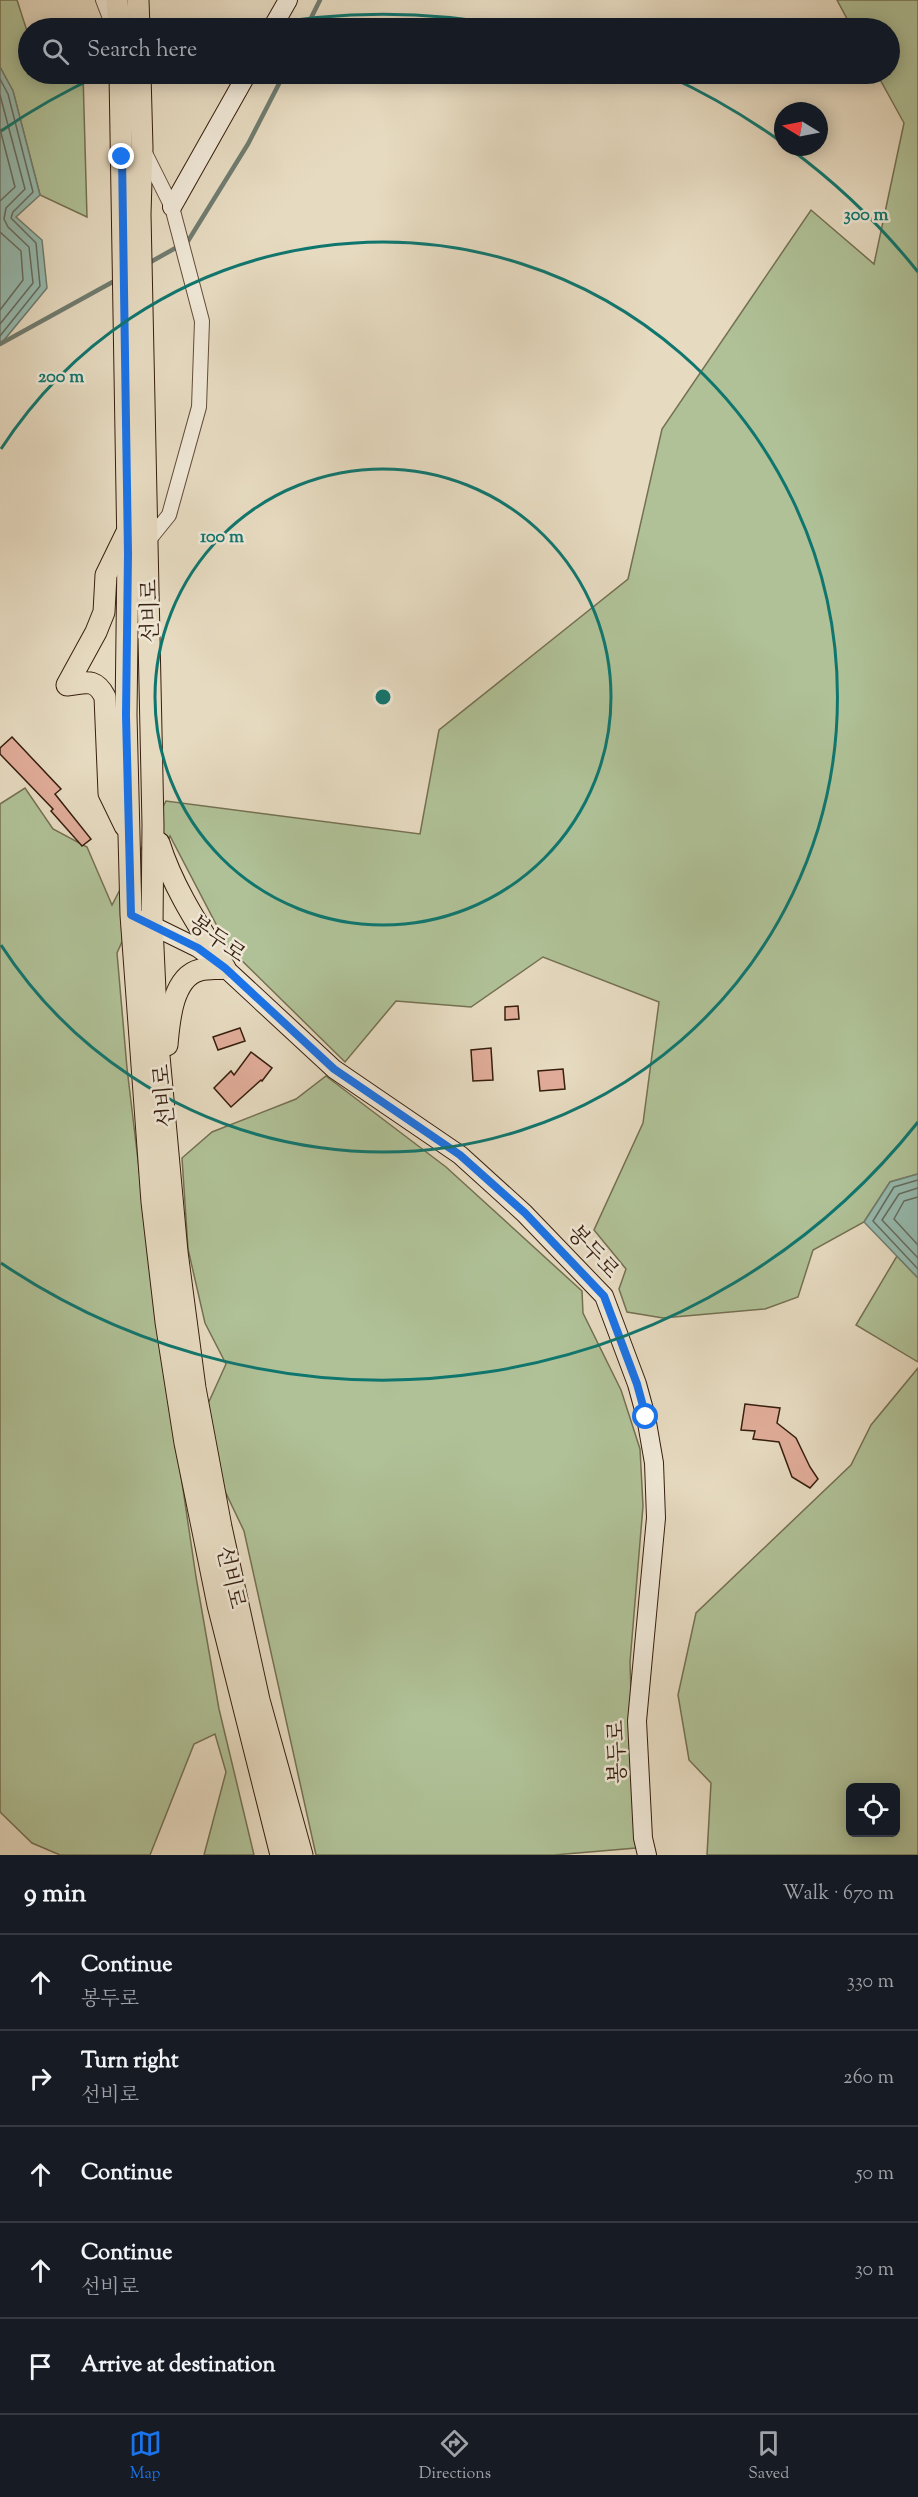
<!DOCTYPE html>
<html lang="en">
<head>
<meta charset="utf-8">
<style>
  :root { --surface:#171b24; --page:#20242c; --text:#f1f3f6; --muted:#9ea1a6; --line:#363941; --accent:#1a73e8 }
  body { margin:0; font-family:"Sorts Mill Goudy","Noto Serif KR",serif; background:var(--page); color:var(--text) }
  .controls { position:absolute; right:18px; bottom:18px; display:grid; overflow:hidden; border-radius:9px; box-shadow:0 3px 15px #0003 }
  .controls button { width:54px; height:54px; display:grid; place-items:center; padding:0; border:0; border-bottom:2px solid var(--line); background:var(--surface); color:var(--text); font:30px sans-serif }
  .compass { position:absolute; left:774px; top:102px; width:54px; height:54px; border-radius:50%; background:var(--surface); box-shadow:0 3px 15px #0003; rotate:280deg }
  .stop { position:absolute; width:18px; height:18px; margin:-14px; border:4px solid #1a73e8; border-radius:50%; background:#fff }
  .stop.end { background:#1a73e8; border-color:#fff; box-shadow:0 2px 6px #0008 }
  .list { margin:0; padding:0; list-style:none }
  h2 { display:flex; justify-content:space-between; align-items:center; height:78px; margin:0; padding:0 24px; font-size:26px }
  h2 small { font-size:20px; font-weight:400; color:var(--muted) }
  .list li { display:grid; grid-template-columns:39px 1fr auto; gap:18px; align-items:center; box-sizing:border-box; height:96px; padding:0 24px; border-top:2px solid var(--line) }
  .list b { display:block; font-size:22px; white-space:nowrap }
  .list p { margin:0; font-size:20px; white-space:nowrap; color:var(--muted) }
  .list em { font-size:20px; font-style:normal; color:var(--muted) }
  .icon { flex:none; width:33px; height:33px; fill:none; stroke:currentColor; stroke-width:2; stroke-linecap:round; stroke-linejoin:round }
  .map { position:relative; flex:none; width:918px; height:1855px; overflow:hidden }
  .search { position:absolute; background:var(--surface); box-shadow:0 3px 15px #0003; left:18px; right:18px; top:18px; height:66px; display:flex; align-items:center; gap:15px; box-sizing:border-box; padding:0 21px; border-radius:33px; color:var(--muted); font-size:22px }
  .sheet { height:558px; background:var(--surface) }
  nav { display:flex; justify-content:space-around; align-items:center; box-sizing:border-box; height:84px; border-top:2px solid var(--line); background:var(--surface); font-size:16px; color:var(--muted) }
  nav a { display:grid; justify-items:center; gap:3px }
  nav .on { color:var(--accent) }
  .map>svg:first-child { display:block }
  .green { fill:#b0c197; stroke:#747052; stroke-width:1.5; fill-rule:evenodd }
  .water { fill:#96bbb0; stroke:#707c6f; stroke-width:1.5 }
  .lines { fill:none; stroke-linecap:round; stroke-linejoin:round }
  .shore { stroke:#666c5f; stroke-width:1.5 }
  .stream { stroke:#707c6f; stroke-width:4.5 }
  .building { fill:#e0ac99; stroke:#371e0e; stroke-width:1.5 }
  .street-casing { stroke:#634d3a; stroke-width:16 }
  .secondary-casing { stroke:#371e0e; stroke-width:20 }
  .primary-casing { stroke:#371e0e; stroke-width:23 }
  .street { stroke:#efe7d6; stroke-width:14 }
  .secondary { stroke:#efe7d6; stroke-width:18 }
  .primary { stroke:#e6dac0; stroke-width:21 }
  .route { stroke:#1a73e8; stroke-width:8 }
  .ring { fill:none; stroke:#0f766e; stroke-width:3 }
  .labels { text-anchor:middle; stroke-width:5; stroke-linejoin:round; paint-order:stroke }
  .street-label { font-size:22px; fill:#371e0e; stroke:#efe7d6 }
  .centre { fill:#0f766e; stroke:#efe7d6; stroke-width:3 }
  .ring-label { font-size:18px; text-anchor:middle; font-weight:bold; fill:#0f766e; stroke:#efe7d6; stroke-width:5; stroke-linejoin:round; paint-order:stroke }
</style>
</head>
<body>
<div class="map">
<svg width="918" height="1855" viewBox="0 0 918 1855">
  <rect width="100%" height="100%" fill="#e6dac0"/>
  <filter id="stains"><feTurbulence type="fractalNoise" baseFrequency=".00333" numOctaves="4"/><feColorMatrix values="0 0 0 0 .2 0 0 0 0 .09 0 0 0 0 .02 0 0 0 .5 -.17"/></filter>
  <radialGradient id="worn" r=".72"><stop offset=".6" stop-color="#630" stop-opacity="0"/><stop offset="1" stop-color="#630" stop-opacity=".3"/></radialGradient>
  <g class="green">
    <polygon points="0,0 17,0 28,34 28,74 83,74 87,217 40,195 13,91 0,67"/>
    <polygon points="837,0 918,0 918,1174 890,1182 864,1222 813,1250 798,1297 765,1309 663,1318 627,1312 619,1289 626,1269 594,1230 643,1123 659,1002 543,957 471,1007 396,1001 345,1062 228,947 170,836 117,953 127,1068 153,1286 196,1577 219,1709 254,1855 204,1855 226,1772 215,1734 194,1744 150,1855 60,1855 32,1843 0,1812 0,804 25,788 53,829 87,847 112,905 166,801 420,834 439,730 628,579 662,429 811,210 874,264 904,123 877,74 890,74 890,28 852,28"/>
    <polygon points="326,1076 446,1167 582,1291 583,1313 621,1390 640,1449 643,1506 630,1662 636,1848 554,1855 316,1855 244,1531 223,1487 207,1406 226,1364 205,1323 188,1249 182,1158 212,1132 296,1099"/>
    <polygon points="897,1256 918,1278 918,1362 856,1325"/>
    <path d="M 918,1368 L 918,1855 L 707,1855 L 711,1783 L 689,1760 L 678,1695 L 696,1613 L 851,1465 L 871,1425 ZM 850,1788 L 896,1788 L 896,1832 L 850,1832 Z"/>
  </g>
  <g class="water">
    <polygon points="0,67 13,91 40,195 16,217 42,240 47,288 0,345"/>
    <polygon points="918,1174 918,1278 864,1222 890,1182"/>
  </g>
  <g class="lines">
    <g class="shore">
      <polyline points="0,79 8,94 33,192 13,212 11,218 36,243 40,286 0,336"/>
      <polyline points="0,95 25,189 6,208 4,219 8,227 29,247 33,283 0,324"/>
      <polyline points="0,129 15,187 0,201"/>
      <polyline points="0,232 21,251 23,280 0,310"/>
      <polyline points="918,1180 894,1187 873,1221 918,1269"/>
      <polyline points="918,1188 899,1194 882,1220 918,1258"/>
      <polyline points="918,1197 904,1201 894,1219 918,1245"/>
    </g>
    <g class="stream">
      <polyline points="306,28 320,0"/>
      <polyline points="147,264 188,241 248,144 284,74"/>
      <polyline points="0,344 118,279"/>
    </g>
  </g>
  <g class="building">
    <polygon points="12,737 61,789 55,794 91,839 82,846 51,811 53,809 0,754 0,748"/>
    <polygon points="518,1006 519,1019 505,1020 505,1007"/>
    <polygon points="240,1028 245,1041 218,1050 213,1037"/>
    <polygon points="491,1048 493,1080 473,1081 471,1050"/>
    <polygon points="251,1052 272,1068 262,1081 261,1080 231,1107 214,1088 231,1071 234,1075"/>
    <polygon points="563,1069 565,1089 540,1091 538,1071"/>
    <polygon points="745,1404 780,1408 777,1423 796,1438 810,1467 818,1479 810,1488 792,1477 779,1442 753,1439 755,1431 741,1430"/>
  </g>
  <g class="lines">
    <g class="street-casing">
      <g id="street">
        <polyline points="103,0 113,26"/>
        <polyline points="144,151 172,207 202,321 199,407 169,515 148,541"/>
      </g>
    </g>
    <g class="secondary-casing">
      <g id="secondary">
        <polyline points="272,28 288,0"/>
        <polyline points="172,207 247,74"/>
        <polyline points="141,920 198,948 225,968 334,1069 460,1155 524,1213 604,1296 637,1384 646,1417 654,1463 656,1518 637,1721 643,1838 647,1855"/>
      </g>
    </g>
    <g class="primary-casing">
      <g id="primary">
        <polyline points="117,0 119,28"/>
        <polyline points="138,0 139,28"/>
        <polyline points="120,74 128,553 126,715 131,915 152,1202 166,1322 185,1443 218,1605 281,1855"/>
        <polyline points="140,74 142,148 140,214 153,825 152,926 157,1034 177,1252 195,1388 221,1527 259,1700 302,1855"/>
        <path d="M 125,826 L 109,793 L 105,697 C 95,677 85,683 67,685 L 96,632 L 104,612 L 106,575 L 126,534"/>
        <path d="M 159,843 C 173,888 200,928 225,968 C 217,969 208,968 200,970 C 172,977 169,1022 167,1045"/>
      </g>
    </g>
    <use href="#street" class="street"/>
    <use href="#secondary" class="secondary"/>
    <use href="#primary" class="primary"/>
  </g>
  <g class="lines">
    <polyline class="route" points="122,157 128,554 126,715 131,915 198,948 225,968 334,1069 460,1155 525,1213 604,1296 637,1384 646,1417"/>
  </g>
  <g class="ring">
    <circle cx="383" cy="697" r="228"/>
    <path d="M1 449A455 455 0 1 1 1 945"/>
    <path d="M918 1122A683 683 0 0 1 1 1263M1 131A683 683 0 0 1 100 75M247 28A683 683 0 0 1 519 28M666 75A683 683 0 0 1 780 141M789 148A683 683 0 0 1 918 272"/>
  </g>
  <g class="labels">
    <g class="street-label">
      <text transform="translate(149 611) rotate(-91)" y="8">선비로</text>
      <text transform="translate(218 938) rotate(35)" y="8">봉두로</text>
      <text transform="translate(163 1096) rotate(-95)" y="8">선비로</text>
      <text transform="translate(594 1251) rotate(47)" y="8">봉두로</text>
      <text transform="translate(232 1577) rotate(77)" y="8">선비로</text>
      <text transform="translate(616 1752) rotate(-92)" y="8">봉두로</text>
    </g>
  </g>
  <circle cx="383" cy="697" r="9" class="centre"/>
  <g class="ring-label">
    <text x="866" y="220">300 m</text>
    <text x="61" y="382">200 m</text>
    <text x="222" y="542">100 m</text>
  </g>
  <rect width="100%" height="100%" filter="url(#stains)"/>
  <rect width="100%" height="100%" fill="url(#worn)"/>
</svg>
<div class="controls">
<button><svg class="icon" aria-label="locate" viewBox="0 0 24 24"><circle cx="12" cy="12" r="6"/><path d="M12 2v4M12 18v4M2 12h4M18 12h4"/></svg></button>
</div>
<svg class="compass" viewBox="-18 -18 36 36"><path d="M0-13l5 13h-10z" fill="#e53935"/><path d="M0 13l5-13h-10z" fill="#9ea1a6"/></svg>
<div class="stop" style="left:646px;top:1417px"></div>
<div class="stop end" style="left:122px;top:157px"></div>
<div class="search"><svg class="icon" aria-label="search" viewBox="0 0 24 24"><circle cx="10" cy="10" r="6"/><path d="M15 15l6 6"/></svg>Search here</div>
</div>
<section class="sheet">
<h2>9 min<small>Walk · 670 m</small></h2>
<ul class="list">
<li><svg class="icon" aria-label="ahead" viewBox="0 0 24 24"><path d="M12 20V5M6 11l6-6 6 6"/></svg><div><b>Continue</b><p>봉두로</p></div><em>330 m</em></li>
<li><svg class="icon" aria-label="right" viewBox="0 0 24 24"><path d="M7 20v-9h11M14 6l5 5-5 5"/></svg><div><b>Turn right</b><p>선비로</p></div><em>260 m</em></li>
<li><svg class="icon" aria-label="ahead" viewBox="0 0 24 24"><path d="M12 20V5M6 11l6-6 6 6"/></svg><div><b>Continue</b></div><em>50 m</em></li>
<li><svg class="icon" aria-label="ahead" viewBox="0 0 24 24"><path d="M12 20V5M6 11l6-6 6 6"/></svg><div><b>Continue</b><p>선비로</p></div><em>30 m</em></li>
<li><svg class="icon" aria-label="arrive" viewBox="0 0 24 24"><path d="M6 21V4h12l-3 4 3 4H6"/></svg><div><b>Arrive at destination</b></div></li>
</ul>
</section>
<nav>
<a class="on"><svg class="icon" aria-label="map" viewBox="0 0 24 24"><path d="M3 6l6-2 6 2 6-2v14l-6 2-6-2-6 2zM9 4v14M15 6v14"/></svg>Map</a>
<a><svg class="icon" aria-label="directions" viewBox="0 0 24 24"><path d="M12 3l9 9-9 9-9-9zM9 14v-3h6M13 9l2 2-2 2"/></svg>Directions</a>
<a><svg class="icon" aria-label="saved" viewBox="0 0 24 24"><path d="M7 4h10v16l-5-4-5 4z"/></svg>Saved</a>
</nav>
</body>
</html>
